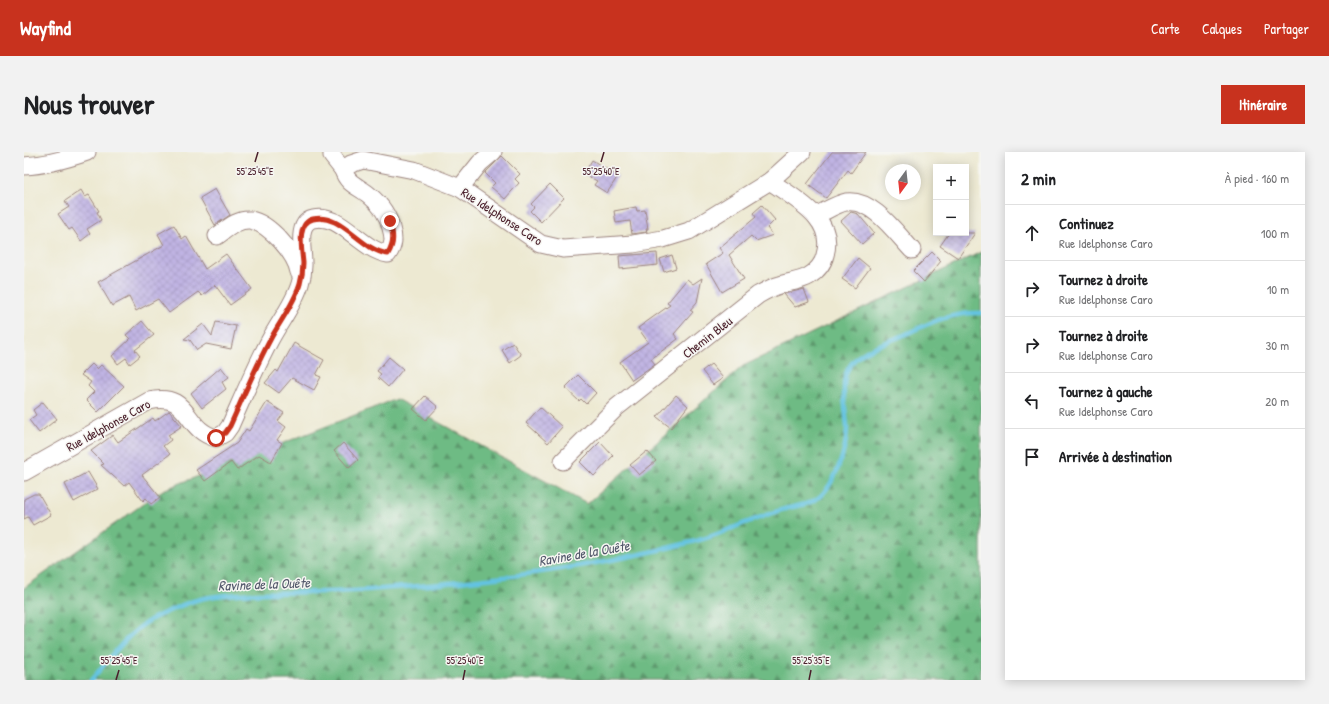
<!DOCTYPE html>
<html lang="fr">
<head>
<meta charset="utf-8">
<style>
  :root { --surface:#fff; --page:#f2f2f2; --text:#202124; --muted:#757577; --line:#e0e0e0; --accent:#c8321e }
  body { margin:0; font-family:"Patrick Hand",sans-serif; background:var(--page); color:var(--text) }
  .controls { position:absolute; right:12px; top:12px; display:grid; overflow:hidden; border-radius:0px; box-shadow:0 2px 10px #0003 }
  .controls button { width:36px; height:36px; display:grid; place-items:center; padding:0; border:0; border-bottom:1px solid var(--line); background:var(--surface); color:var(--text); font:20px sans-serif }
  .compass { position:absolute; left:861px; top:12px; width:36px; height:36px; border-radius:50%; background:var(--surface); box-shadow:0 2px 10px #0003; rotate:195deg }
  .stop { position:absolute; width:12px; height:12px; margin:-9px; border:3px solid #c8321e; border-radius:50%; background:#fff }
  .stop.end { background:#c8321e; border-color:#fff; box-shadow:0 1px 4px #0008 }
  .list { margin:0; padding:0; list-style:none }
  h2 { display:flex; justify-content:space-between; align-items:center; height:52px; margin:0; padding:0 16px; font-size:17px }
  h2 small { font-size:13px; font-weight:400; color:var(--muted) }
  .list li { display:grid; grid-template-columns:26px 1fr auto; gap:12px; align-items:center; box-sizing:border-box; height:56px; padding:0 16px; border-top:1px solid var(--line) }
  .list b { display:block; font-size:15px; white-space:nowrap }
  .list p { margin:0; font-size:13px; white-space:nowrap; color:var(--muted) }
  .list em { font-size:13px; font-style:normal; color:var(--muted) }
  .icon { flex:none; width:22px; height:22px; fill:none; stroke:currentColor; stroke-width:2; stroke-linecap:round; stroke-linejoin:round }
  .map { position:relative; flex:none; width:957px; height:528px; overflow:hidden; border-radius:0px }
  header { display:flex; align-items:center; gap:24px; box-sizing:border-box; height:56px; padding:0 20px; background:var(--accent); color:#fff }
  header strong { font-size:19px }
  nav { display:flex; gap:22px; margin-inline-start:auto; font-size:14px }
  .intro { display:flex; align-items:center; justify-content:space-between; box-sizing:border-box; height:96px; padding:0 24px }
  h1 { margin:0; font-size:28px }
  .button { padding:10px 18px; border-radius:0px; background:var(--accent); color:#fff; font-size:14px; font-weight:700 }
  main { display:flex; gap:24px; padding:0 24px }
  aside { flex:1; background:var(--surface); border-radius:0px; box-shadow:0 2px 10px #0003 }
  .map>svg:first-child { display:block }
  .forest { fill:url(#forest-firs); stroke:#5c6d58 }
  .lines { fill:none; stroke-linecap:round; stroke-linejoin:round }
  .stream { stroke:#63c3e1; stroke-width:4.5 }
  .building { fill:url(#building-cross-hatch) }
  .street-casing { stroke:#9c847e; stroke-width:19 }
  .street { stroke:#fff; stroke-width:17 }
  .route { stroke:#c8321e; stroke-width:5 }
  .ticks { fill:none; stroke:#4a1f2b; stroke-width:1.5 }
  .labels { text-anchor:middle; stroke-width:3; stroke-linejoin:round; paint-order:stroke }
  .street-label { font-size:13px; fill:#4a1f2b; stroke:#f6f6f2 }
  .water-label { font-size:14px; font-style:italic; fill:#53586b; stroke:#f6f6f2 }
  .ticks-label { font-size:10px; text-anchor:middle; fill:#4a1f2b; stroke:#f6f6f2; stroke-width:3; stroke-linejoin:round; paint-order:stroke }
</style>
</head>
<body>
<header>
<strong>Wayfind</strong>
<nav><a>Carte</a><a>Calques</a><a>Partager</a></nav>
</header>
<div class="intro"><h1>Nous trouver</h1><a class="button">Itinéraire</a></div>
<main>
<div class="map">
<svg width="957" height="528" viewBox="0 0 957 528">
  <defs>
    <pattern id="forest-firs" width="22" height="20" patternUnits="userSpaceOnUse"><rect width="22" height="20" fill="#6ebb84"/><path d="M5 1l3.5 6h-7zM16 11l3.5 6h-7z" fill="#5c976c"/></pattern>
    <pattern id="building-cross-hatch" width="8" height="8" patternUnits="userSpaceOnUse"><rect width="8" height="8" fill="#c0b4e3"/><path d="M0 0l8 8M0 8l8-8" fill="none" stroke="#a69ac3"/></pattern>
  </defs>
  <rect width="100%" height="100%" fill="#f6f6f2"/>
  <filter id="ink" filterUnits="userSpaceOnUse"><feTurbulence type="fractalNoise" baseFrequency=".025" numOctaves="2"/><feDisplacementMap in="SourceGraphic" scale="8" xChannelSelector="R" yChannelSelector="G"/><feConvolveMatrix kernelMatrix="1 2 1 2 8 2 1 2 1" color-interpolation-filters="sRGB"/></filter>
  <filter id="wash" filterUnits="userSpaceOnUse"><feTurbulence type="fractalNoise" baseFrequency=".012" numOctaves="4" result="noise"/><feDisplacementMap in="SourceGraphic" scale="16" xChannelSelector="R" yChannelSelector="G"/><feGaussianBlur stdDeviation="0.9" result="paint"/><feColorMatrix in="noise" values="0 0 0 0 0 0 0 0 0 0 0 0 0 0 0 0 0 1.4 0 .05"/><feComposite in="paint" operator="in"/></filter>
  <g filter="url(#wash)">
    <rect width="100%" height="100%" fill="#ede9d2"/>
    <polygon class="forest" points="957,100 957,528 0,528 0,436 139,338 372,247 563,352 719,214"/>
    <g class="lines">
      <path class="stream" d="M 67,528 C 87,506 107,475 136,463 C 151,456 170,447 186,445 C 233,438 281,442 329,439 C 447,431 564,418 679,387 C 696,382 712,374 729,368 C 740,364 752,359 764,356 C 773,354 781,353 789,349 C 810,339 823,297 823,275 C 822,258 816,232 824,217 C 834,197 863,191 882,182 C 907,170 929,160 957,161"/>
    </g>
    <g id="blocks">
      <g class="building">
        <polygon points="808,0 842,0 827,21 824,18 802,46 783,32"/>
        <polygon points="478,4 496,22 491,27 495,31 481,47 467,35 471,31 461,21"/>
        <polygon points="568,8 594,24 583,41 570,33 573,29 560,22"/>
        <polygon points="526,32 540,46 517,70 506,59 510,55 507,52"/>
        <polygon points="191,37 206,63 191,73 176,46"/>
        <polygon points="57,38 61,45 65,43 75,59 73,60 77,68 63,77 66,82 57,89 48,76 45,78 34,62 45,55 41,49"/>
        <polygon points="738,53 751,68 743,76 749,83 732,89 727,84 705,103 720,127 698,140 682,112 699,101 695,96 732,65 729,61"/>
        <polygon points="612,55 613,59 621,58 624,77 622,77 623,80 608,82 606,69 592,71 590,59"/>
        <polygon points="827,60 834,62 850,81 838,92 817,69"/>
        <polygon points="150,73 158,87 162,84 181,117 202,102 228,137 206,153 191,133 178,144 174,140 145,161 134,147 112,159 105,145 88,154 74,130 140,93 134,82"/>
        <polygon points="925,81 951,81 934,106 916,94"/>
        <polygon points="908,100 917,109 900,130 889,119"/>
        <polygon points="633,101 634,113 596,117 595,104"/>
        <polygon points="648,103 652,116 640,120 636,107"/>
        <polygon points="834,106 846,116 831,136 818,127"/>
        <polygon points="678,126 673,150 666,158 669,160 650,182 654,187 627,207 631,212 608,228 596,210 624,190 614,176 646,153 643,151 663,127 669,132"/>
        <polygon points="780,137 785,150 771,155 760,142"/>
        <polygon points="118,169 130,183 111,198 116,204 106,212 102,206 94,212 88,204 106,187 102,183"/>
        <polygon points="192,170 212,174 207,197 182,192 173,198 166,188 160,187 179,172 188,184"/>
        <polygon points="270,191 300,208 292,223 297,225 290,238 268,226 255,241 241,231 252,218 254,220"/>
        <polygon points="489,191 497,203 486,211 478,198"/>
        <polygon points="365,205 379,217 364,235 354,226 357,222 353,219"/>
        <polygon points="68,212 73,217 77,213 100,234 74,260 62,248 70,240 64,234 67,230 57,223"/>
        <polygon points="687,212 699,226 689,233 678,219"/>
        <polygon points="197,215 205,225 198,230 202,237 178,256 167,241"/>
        <polygon points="554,223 572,241 562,252 557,247 555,249 541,236"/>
        <polygon points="652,243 664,254 647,276 633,265"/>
        <polygon points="401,244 414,255 402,268 389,257"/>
        <polygon points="19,250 33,267 15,281 5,268 12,263 9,258"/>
        <polygon points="243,250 260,261 254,269 262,275 253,288 258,291 247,310 235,303 213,318 207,310 181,329 172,318 213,291 222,277 225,279"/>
        <polygon points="516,255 538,275 524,291 502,271"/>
        <polygon points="145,259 158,274 144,283 147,288 139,294 146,302 118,323 136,345 127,352 122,346 119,349 105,330 100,334 77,313 80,312 67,299 89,283 94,290 129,266 131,269"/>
        <polygon points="576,290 589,304 570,324 556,310"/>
        <polygon points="319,291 334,308 325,316 310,299"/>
        <polygon points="623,299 632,309 615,323 606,313"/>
        <polygon points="64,320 74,337 50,350 41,332"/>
        <polygon points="10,342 15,342 27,363 9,373 4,365 0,367 0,347"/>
      </g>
    </g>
  </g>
  <g filter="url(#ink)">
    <use href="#blocks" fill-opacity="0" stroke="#9c847e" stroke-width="1"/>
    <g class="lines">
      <g class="street-casing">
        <g id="street">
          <polyline points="308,0 308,4 319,18"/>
          <path d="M 0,14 C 22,13 43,7 63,0"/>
          <polyline points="436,36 456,11 469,0"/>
          <path d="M 793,63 C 802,59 812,52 822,50 C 848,46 872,81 888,98"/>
          <path d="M 193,84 C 203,77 213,67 226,68 C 245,71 272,102 275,120"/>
          <path d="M 539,309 L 593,255 L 734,143 C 741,139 748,135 756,133 C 765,130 777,129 785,124 C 793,119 799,112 801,103 C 812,66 770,47 746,29"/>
          <path d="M 0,320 L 125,249 C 167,239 159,278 192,286 L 201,281 L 206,274 C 219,245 231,216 246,188 C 256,169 270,152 276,132 C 278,126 279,119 279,114 C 280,101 271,71 289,67 C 317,60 336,98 364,102 C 370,93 370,86 367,76 C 364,62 356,52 345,43 C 334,34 323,32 319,18 L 327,12 L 339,8 L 390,18 L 436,36 L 517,92 L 539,97 L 609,92 L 639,87 L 665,79 L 746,29 L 778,0"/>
        </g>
      </g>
      <use href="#street" class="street"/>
    </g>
  </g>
  <g class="lines" filter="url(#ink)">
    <path class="route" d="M 192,286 L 201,281 L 206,274 C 219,245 231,216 246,188 C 256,169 270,152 276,132 C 278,125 279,117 279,111 C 278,98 272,71 289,67 C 317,60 336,98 364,102 C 371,90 369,82 366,69"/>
  </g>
  <path class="ticks" d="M 231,10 L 234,0M 577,10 L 580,0M 92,528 L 95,518M 439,528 L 441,518M 785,528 L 787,518"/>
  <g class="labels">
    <g class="street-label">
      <text transform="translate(478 64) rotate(33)" y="5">Rue Idelphonse Caro</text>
      <text transform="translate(683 185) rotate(-38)" y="5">Chemin Bleu</text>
      <text transform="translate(84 273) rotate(-29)" y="5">Rue Idelphonse Caro</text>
    </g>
    <g class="water-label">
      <text transform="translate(560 401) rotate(-10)" y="5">Ravine de la Ouête</text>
      <text transform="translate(240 432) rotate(-2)" y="5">Ravine de la Ouête</text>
    </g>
  </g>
  <g class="ticks-label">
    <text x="231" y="23">55°25'45"E</text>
    <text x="577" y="23">55°25'40"E</text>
    <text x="95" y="512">55°25'45"E</text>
    <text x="441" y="512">55°25'40"E</text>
    <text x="787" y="512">55°25'35"E</text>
  </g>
</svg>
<div class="controls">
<button>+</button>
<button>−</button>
</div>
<svg class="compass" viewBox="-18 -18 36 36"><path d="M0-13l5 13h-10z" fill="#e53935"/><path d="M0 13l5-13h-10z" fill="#757577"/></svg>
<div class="stop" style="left:192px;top:286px"></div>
<div class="stop end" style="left:366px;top:69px"></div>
</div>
<aside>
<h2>2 min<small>À pied · 160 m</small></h2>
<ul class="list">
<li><svg class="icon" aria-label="ahead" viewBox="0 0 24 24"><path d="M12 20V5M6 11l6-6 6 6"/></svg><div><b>Continuez</b><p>Rue Idelphonse Caro</p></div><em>100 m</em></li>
<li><svg class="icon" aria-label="right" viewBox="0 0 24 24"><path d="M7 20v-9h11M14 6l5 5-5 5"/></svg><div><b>Tournez à droite</b><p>Rue Idelphonse Caro</p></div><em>10 m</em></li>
<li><svg class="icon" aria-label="right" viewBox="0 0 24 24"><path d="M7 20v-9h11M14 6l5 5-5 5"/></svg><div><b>Tournez à droite</b><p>Rue Idelphonse Caro</p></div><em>30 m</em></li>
<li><svg class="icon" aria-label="left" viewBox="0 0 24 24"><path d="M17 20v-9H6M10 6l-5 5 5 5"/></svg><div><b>Tournez à gauche</b><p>Rue Idelphonse Caro</p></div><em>20 m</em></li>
<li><svg class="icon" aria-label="arrive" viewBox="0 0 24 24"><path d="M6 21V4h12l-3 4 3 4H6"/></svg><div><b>Arrivée à destination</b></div></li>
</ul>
</aside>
</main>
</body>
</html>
